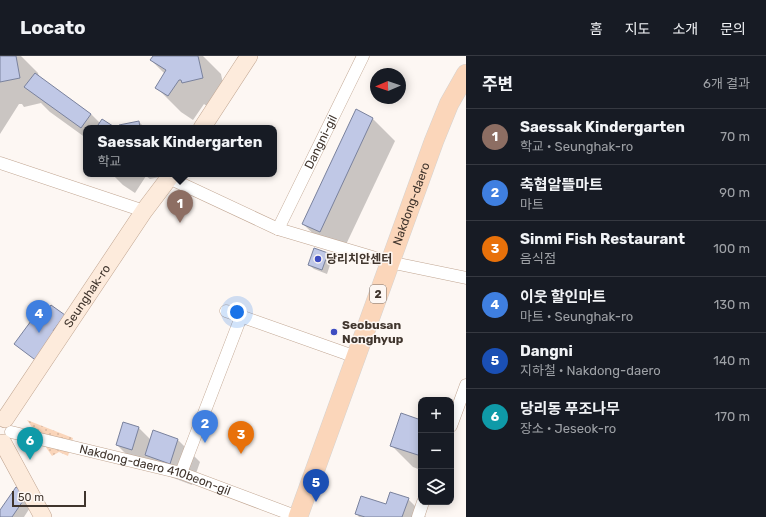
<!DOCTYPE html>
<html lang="ko">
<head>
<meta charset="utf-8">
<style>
  :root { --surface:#171b24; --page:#242831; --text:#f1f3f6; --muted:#9ea1a6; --line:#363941; --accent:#a0a8de }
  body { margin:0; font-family:Rubik,"Noto Sans KR",sans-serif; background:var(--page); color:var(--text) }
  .controls { position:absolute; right:12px; bottom:12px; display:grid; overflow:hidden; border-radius:8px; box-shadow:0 2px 10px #0003 }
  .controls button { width:36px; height:36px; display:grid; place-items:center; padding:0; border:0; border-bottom:1px solid var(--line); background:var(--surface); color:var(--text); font:20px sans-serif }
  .compass { position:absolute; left:370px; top:12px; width:36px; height:36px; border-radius:50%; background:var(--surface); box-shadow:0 2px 10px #0003; rotate:268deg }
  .scale { position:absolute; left:12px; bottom:10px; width:74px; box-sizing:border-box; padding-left:4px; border:2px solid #40352d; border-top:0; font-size:11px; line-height:14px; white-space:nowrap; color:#40352d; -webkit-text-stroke:3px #fdf7f3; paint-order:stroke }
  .you { position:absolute; left:237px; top:256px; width:14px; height:14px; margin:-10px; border:3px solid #fff; border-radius:50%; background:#1a73e8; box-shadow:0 0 0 6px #1a73e833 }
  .badge { display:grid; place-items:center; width:26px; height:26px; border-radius:50%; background:var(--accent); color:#fff; font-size:13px; font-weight:700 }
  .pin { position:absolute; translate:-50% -33px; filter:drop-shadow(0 1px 2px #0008) }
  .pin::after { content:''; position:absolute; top:21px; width:14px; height:12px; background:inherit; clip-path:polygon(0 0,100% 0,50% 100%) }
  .popup { position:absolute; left:83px; top:69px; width:194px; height:52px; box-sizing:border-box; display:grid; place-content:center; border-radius:8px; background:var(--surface); filter:drop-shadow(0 1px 3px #0005); font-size:13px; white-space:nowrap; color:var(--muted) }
  .popup b { font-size:15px; color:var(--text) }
  .popup::after { content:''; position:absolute; left:50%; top:100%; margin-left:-8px; border:8px solid transparent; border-top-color:var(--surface) }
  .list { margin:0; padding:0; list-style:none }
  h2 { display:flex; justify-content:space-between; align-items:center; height:52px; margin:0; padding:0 16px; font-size:17px }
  h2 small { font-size:13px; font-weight:400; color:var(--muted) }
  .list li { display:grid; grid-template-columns:26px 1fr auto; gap:12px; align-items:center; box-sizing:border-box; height:56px; padding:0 16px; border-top:1px solid var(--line) }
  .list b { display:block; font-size:15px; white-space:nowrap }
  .list p { margin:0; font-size:13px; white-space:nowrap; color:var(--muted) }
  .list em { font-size:13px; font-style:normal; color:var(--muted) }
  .icon { flex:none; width:22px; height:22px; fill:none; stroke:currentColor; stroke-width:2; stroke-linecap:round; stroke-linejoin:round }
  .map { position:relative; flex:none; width:466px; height:461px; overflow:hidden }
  header { display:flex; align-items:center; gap:24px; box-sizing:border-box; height:56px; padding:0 20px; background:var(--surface); border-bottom:1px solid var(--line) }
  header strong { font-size:19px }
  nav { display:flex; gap:22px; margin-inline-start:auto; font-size:14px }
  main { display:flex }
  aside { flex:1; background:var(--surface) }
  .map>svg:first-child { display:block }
  .grass { fill:url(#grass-dots) }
  .shadow { fill:#0003 }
  .building { fill:#c0c8e6; stroke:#7a829d }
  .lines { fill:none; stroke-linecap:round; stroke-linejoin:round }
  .street-casing { stroke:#c1a692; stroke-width:13 }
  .secondary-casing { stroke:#c1a692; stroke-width:18 }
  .primary-casing { stroke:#d5d3d1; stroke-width:20 }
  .street { stroke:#fff; stroke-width:12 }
  .secondary { stroke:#fdebdc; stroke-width:17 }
  .primary { stroke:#fbd6ba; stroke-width:19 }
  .poi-dot { fill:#3e4dc1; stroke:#fdf7f3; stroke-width:1.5 }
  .labels { text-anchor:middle; stroke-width:3; stroke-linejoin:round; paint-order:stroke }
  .shield { fill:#fdf7f3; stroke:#796f68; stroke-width:1 }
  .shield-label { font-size:11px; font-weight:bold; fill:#40352d }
  .street-label { font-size:12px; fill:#40352d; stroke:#fdf7f3 }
  .poi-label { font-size:12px; font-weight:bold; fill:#40352d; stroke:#fdf7f3; text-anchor:start }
</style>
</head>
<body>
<header>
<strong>Locato</strong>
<nav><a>홈</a><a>지도</a><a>소개</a><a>문의</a></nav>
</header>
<main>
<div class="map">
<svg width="466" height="461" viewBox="0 0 466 461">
  <defs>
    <pattern id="grass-dots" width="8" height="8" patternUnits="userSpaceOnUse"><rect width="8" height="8" fill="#fad5ba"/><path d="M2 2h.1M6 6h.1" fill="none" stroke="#d7b7a0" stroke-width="1.8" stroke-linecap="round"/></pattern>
  </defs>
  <rect width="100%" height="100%" fill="#fdf7f3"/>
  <polygon class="grass" points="27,364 73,382 68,400 59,396 52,400"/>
  <g class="shadow">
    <polygon points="0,0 21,0 38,17 39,21 91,58 100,67 114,72 86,72 86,82 50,56 41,47 24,51 22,48 19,48 0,78"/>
    <polygon points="154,0 203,0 221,18 227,47 208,51 204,48 193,64 181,56 156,31 165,18 151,4"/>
    <polygon points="356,55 373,63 395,85 342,197 325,189 303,168"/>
    <polygon points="139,66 145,72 121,72"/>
    <polygon points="112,118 169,118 169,119 150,123 146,120 135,137 123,129"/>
    <polygon points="328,198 332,203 327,218 314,213 309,209"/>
    <polygon points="64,260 45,312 16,288 36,270"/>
    <polygon points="421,365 421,414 413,411 391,389"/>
    <polygon points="139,372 151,384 154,376 178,384 200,406 192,429 168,420 156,409 139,411 117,389"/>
    <polygon points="451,388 453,390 451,398"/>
    <polygon points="16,433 33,447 24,461 0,461 0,456"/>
    <polygon points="408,443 426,461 359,461 356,457"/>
  </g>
  <g class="building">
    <polygon points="0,0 16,0 20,22 0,26"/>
    <polygon points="153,0 198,0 203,22 182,27 181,24 179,24 168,40 155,32 166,14 150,4"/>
    <polygon points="35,17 91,58 81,72 24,31"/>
    <polygon points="356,53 373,62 320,176 302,168"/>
    <polygon points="102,63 116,72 96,72"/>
    <polygon points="139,65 140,72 118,72 120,71 119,69"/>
    <polygon points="314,192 328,197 322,214 308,209"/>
    <polygon points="51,249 65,259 53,275 58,279 38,306 14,288 31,265 36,269"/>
    <polygon points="401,357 421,364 421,400 390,390"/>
    <polygon points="123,366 139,371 132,394 116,389"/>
    <polygon points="153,374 178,383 170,408 145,399"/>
    <polygon points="16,431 27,439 12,461 0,461 0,454"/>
    <polygon points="390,436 409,442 402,461 365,461 355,458 361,440 386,448"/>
  </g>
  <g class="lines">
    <g class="street-casing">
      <g id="street">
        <polyline points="0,107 144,155"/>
        <polyline points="169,122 278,173 389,206 466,222"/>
        <path id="s1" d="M 278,173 L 363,0"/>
        <polyline points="226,255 356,301"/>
        <polyline points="451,370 466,329"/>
        <path id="s2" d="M 11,376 L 181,417 L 298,461"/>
        <polyline points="181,417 241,261"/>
        <polyline points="418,461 423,446"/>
      </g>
    </g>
    <g class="secondary-casing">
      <g id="secondary">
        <polyline points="202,72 249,0"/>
        <path id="s3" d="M 5,363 L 144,155 L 172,118"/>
        <polyline points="3,387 43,461"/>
      </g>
    </g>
    <g class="primary-casing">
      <g id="primary">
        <path id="s4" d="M 298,461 L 434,85 L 449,48 L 466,18"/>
      </g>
    </g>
    <use href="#street" class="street"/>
    <use href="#secondary" class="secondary"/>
    <use href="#primary" class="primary"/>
  </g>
  <g class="poi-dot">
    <circle cx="318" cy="203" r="4"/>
    <circle cx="334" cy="276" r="4"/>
  </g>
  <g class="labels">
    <rect class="shield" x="370" y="229" width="16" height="18" rx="3"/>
    <g class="shield-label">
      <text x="378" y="242">2</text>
    </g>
    <g class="street-label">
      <text dy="4" stroke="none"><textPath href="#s1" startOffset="97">Dangni-gil</textPath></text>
      <text dy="4" stroke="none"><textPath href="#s4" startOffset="333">Nakdong-daero</textPath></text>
      <text dy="4" stroke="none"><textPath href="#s3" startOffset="148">Seunghak-ro</textPath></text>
      <text dy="4" stroke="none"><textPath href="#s2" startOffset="149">Nakdong-daero 410beon-gil</textPath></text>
    </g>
    <g class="poi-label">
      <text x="326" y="207">당리치안센터</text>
      <text x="342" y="273">Seobusan<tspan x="342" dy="14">Nonghyup</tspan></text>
    </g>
  </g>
</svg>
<div class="controls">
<button>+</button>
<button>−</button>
<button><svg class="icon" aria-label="layers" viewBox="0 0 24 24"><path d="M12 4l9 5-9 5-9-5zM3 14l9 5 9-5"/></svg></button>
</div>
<svg class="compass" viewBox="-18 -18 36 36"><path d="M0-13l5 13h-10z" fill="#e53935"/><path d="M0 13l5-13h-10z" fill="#9ea1a6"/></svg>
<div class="scale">50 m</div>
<div class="you"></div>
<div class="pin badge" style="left:180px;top:167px;background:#8d6e63">1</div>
<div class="popup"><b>Saessak Kindergarten</b>학교</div>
<div class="pin badge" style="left:205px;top:387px;background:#3f7fe0">2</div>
<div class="pin badge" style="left:241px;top:398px;background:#e8710a">3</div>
<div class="pin badge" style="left:39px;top:277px;background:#3f7fe0">4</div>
<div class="pin badge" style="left:316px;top:446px;background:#1a4fb4">5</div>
<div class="pin badge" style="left:30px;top:404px;background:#0f9aa8">6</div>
</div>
<aside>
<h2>주변<small>6개 결과</small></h2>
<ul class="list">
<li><span class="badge" style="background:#8d6e63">1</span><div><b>Saessak Kindergarten</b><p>학교 · Seunghak-ro</p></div><em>70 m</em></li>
<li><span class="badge" style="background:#3f7fe0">2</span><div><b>축협알뜰마트</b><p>마트</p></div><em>90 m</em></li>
<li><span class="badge" style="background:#e8710a">3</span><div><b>Sinmi Fish Restaurant</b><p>음식점</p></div><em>100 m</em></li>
<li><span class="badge" style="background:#3f7fe0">4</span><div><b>이웃 할인마트</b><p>마트 · Seunghak-ro</p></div><em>130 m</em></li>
<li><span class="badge" style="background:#1a4fb4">5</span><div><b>Dangni</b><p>지하철 · Nakdong-daero</p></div><em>140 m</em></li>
<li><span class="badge" style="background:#0f9aa8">6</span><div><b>당리동 푸조나무</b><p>장소 · Jeseok-ro</p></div><em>170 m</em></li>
</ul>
</aside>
</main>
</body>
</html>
